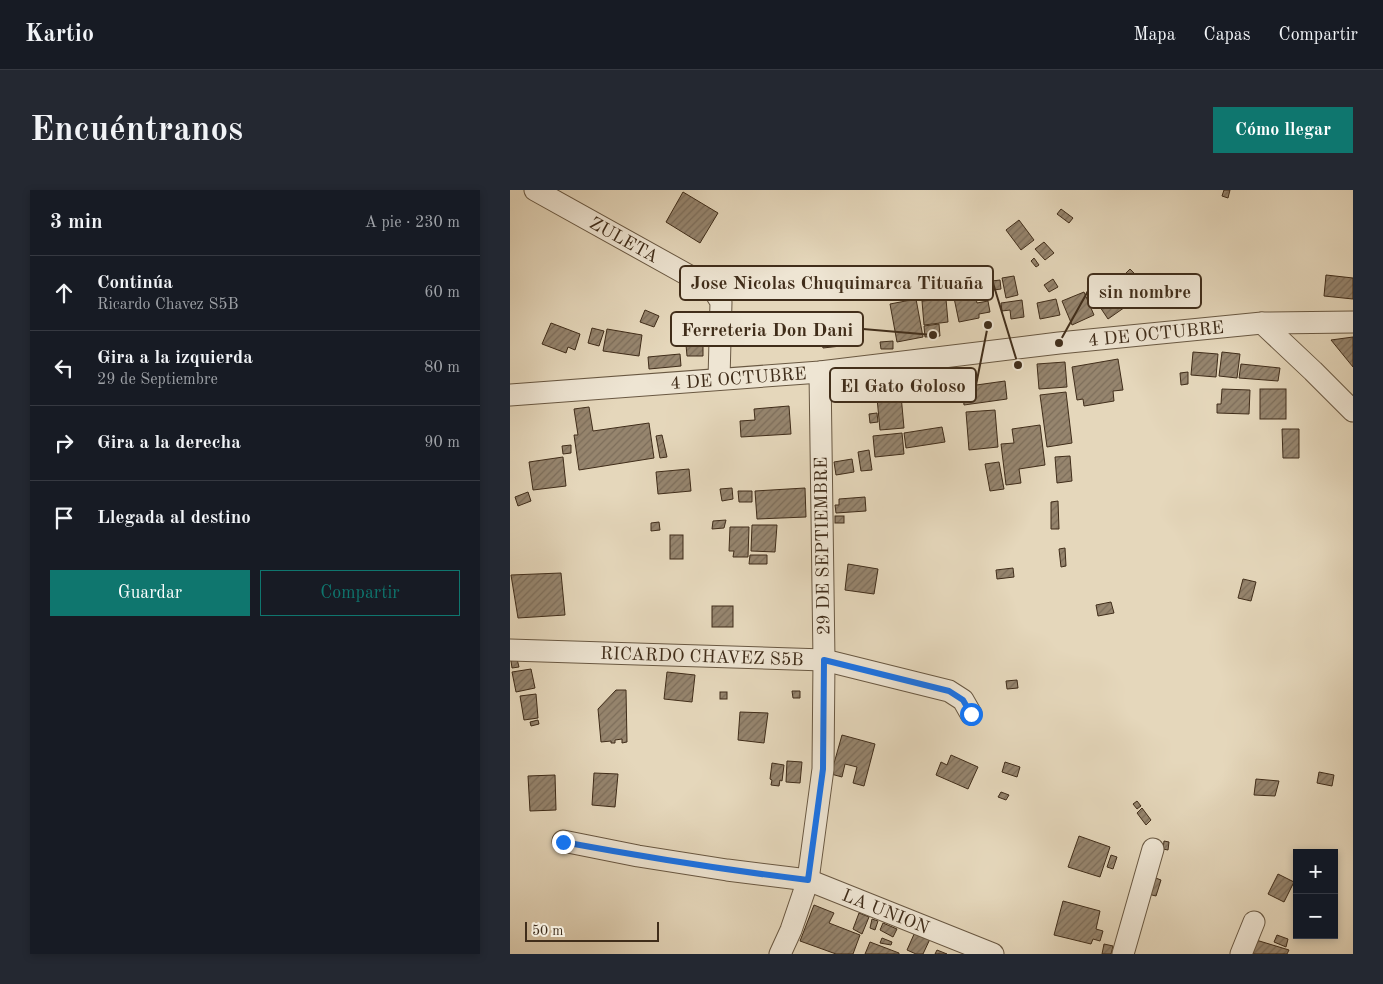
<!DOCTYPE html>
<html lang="es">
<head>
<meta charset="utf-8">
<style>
  :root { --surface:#171b24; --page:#242831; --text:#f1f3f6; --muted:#9ea1a6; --line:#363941; --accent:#0f766e }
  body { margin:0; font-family:"Old Standard TT",serif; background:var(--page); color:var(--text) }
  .controls { position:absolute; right:15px; bottom:15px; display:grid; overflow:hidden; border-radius:0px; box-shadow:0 2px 8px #0003 }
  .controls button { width:45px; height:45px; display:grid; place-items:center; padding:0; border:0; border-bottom:1px solid var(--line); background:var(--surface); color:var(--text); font:25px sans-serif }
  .scale { position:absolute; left:15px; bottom:12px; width:134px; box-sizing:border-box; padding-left:5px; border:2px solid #402d1a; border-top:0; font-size:14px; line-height:18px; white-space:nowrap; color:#402d1a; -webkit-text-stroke:4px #eee5d3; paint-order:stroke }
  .stop { position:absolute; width:15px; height:15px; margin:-11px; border:4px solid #1a73e8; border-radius:50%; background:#fff }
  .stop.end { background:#1a73e8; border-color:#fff; box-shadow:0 1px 5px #0008 }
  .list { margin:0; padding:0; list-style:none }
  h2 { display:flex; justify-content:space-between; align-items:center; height:65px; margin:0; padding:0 20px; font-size:21px }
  h2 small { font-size:16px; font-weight:400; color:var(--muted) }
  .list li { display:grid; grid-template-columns:32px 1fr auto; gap:15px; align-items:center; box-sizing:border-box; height:75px; padding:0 20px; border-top:1px solid var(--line) }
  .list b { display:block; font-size:19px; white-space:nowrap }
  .list p { margin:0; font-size:16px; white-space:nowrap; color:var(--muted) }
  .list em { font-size:16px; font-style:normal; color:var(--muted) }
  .actions { display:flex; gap:10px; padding:15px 20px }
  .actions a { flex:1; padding:11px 0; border:1px solid var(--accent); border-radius:0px; text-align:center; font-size:18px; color:var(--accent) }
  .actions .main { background:var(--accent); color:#fff }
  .icon { flex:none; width:28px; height:28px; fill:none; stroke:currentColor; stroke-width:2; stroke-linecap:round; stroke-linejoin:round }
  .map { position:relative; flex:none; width:843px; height:764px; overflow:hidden; border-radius:0px }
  header { display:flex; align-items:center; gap:30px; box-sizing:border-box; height:70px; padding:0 25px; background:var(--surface); border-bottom:1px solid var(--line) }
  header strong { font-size:24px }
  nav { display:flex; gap:28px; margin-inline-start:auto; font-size:18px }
  .intro { display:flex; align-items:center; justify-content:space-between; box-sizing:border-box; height:120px; padding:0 30px }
  h1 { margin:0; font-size:35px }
  .button { padding:12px 22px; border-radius:0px; background:var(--accent); color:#fff; font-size:18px; font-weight:700 }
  main { display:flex; gap:30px; padding:0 30px }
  aside { flex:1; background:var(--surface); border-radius:0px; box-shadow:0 2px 8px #0003 }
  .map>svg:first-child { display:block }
  .building { fill:url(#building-hatch); stroke:#402d1a }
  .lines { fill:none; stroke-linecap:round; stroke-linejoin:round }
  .minor-casing { stroke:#695842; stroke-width:23 }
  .minor { stroke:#eee5d3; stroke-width:21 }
  .route { stroke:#1a73e8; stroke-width:6 }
  .labels { text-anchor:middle; stroke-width:4; stroke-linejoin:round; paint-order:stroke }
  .street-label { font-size:18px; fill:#402d1a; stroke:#eee5d3 }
  .leader { fill:none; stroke:#402d1a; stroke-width:2 }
  .callout-dot { fill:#402d1a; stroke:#eee5d3; stroke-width:2 }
  .callout { fill:#eee5d3; stroke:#402d1a; stroke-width:2 }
  .callout-label { font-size:19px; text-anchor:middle; font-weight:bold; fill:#402d1a }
</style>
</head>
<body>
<header>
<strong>Kartio</strong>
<nav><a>Mapa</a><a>Capas</a><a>Compartir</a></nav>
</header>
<div class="intro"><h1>Encuéntranos</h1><a class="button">Cómo llegar</a></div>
<main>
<aside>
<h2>3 min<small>A pie · 230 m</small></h2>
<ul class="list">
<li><svg class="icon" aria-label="ahead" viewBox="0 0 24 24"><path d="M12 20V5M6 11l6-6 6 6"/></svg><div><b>Continúa</b><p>Ricardo Chavez S5B</p></div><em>60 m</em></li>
<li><svg class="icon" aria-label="left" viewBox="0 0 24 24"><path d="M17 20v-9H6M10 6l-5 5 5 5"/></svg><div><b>Gira a la izquierda</b><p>29 de Septiembre</p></div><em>80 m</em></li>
<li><svg class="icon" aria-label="right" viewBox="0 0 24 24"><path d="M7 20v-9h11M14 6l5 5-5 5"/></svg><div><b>Gira a la derecha</b></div><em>90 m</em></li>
<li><svg class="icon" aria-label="arrive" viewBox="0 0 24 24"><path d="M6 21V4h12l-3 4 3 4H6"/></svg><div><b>Llegada al destino</b></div></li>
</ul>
<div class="actions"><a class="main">Guardar</a><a>Compartir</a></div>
</aside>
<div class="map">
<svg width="843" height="764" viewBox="0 0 843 764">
  <defs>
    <pattern id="building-hatch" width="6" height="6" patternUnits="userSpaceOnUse" patternTransform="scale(1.25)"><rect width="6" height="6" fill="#96856e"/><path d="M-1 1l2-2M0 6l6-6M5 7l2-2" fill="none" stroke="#7c6d5a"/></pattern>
  </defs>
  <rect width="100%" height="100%" fill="#e5d7bb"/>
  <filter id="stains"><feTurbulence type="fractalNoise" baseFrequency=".004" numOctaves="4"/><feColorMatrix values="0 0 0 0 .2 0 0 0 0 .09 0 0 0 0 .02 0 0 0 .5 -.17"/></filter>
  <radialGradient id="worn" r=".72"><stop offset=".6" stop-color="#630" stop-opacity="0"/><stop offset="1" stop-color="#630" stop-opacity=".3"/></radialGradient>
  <g class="building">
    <polygon points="714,0 720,0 718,8 712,6"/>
    <polygon points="173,2 208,23 190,53 156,32"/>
    <polygon points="551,19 563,28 559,33 547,24"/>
    <polygon points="509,30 524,50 511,60 496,40"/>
    <polygon points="534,52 544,63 535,70 525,59"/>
    <polygon points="524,68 529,75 526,77 521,71"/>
    <polygon points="620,79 639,98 631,107 611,88"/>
    <polygon points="816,85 843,88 843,109 814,106"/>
    <polygon points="504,86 508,105 496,108 492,88"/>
    <polygon points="543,89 548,97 539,102 534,95"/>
    <polygon points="599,89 618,115 598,129 580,102"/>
    <polygon points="490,90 491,99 476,101 474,92"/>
    <polygon points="464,99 467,113 478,111 480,122 469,124 469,128 449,132 443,103"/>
    <polygon points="574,102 584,125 562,135 552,111"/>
    <polygon points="406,109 413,147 387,152 380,114"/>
    <polygon points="436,109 438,132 414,135 412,111"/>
    <polygon points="546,109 550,125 530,129 527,113"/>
    <polygon points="512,110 514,127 501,129 500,120 492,121 491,113"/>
    <polygon points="135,120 149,126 144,137 130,132"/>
    <polygon points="41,133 70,144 65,160 58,157 56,163 32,154"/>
    <polygon points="429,134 430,146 415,147 414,136"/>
    <polygon points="181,137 193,137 193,166 177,166 176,155 181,155"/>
    <polygon points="312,137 313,139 328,137 331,156 313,158 312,154 306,155 304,138"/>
    <polygon points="82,138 94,141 89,156 78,153"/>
    <polygon points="97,139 132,145 129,166 93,161"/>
    <polygon points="843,147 843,177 821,150"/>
    <polygon points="383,151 383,159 371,159 370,152"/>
    <polygon points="683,162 708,164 706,187 681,185"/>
    <polygon points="712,162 730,164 727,188 709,186"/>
    <polygon points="170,164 171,176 139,179 138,167"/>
    <polygon points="608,169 613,200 603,201 604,211 574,216 573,209 567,210 562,177"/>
    <polygon points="555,172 557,197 529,199 527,174"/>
    <polygon points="731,174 770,178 768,191 729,188"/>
    <polygon points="678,182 678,194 671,195 670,183"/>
    <polygon points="495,191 497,209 454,215 452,197"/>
    <polygon points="338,197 340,207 321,209 320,199"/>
    <polygon points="712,199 740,200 739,224 707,223 707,214 711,214"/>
    <rect x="750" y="199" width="26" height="30"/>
    <polygon points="556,202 562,253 537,257 530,205"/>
    <polygon points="391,205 394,238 370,240 367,208"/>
    <polygon points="279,216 281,244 231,247 230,231 245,230 244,219"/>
    <polygon points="79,217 83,241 139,233 144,268 69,280 64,245 68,245 64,219"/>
    <polygon points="485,220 488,257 459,260 456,222"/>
    <polygon points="367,223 368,232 360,233 359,224"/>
    <polygon points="530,235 535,275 509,279 511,293 496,295 491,254 504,253 502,239"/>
    <polygon points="432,237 435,252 396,258 394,243"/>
    <polygon points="772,239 789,239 789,268 773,268"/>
    <polygon points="392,243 394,264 365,267 363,246"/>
    <polygon points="152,245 157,267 150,268 146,246"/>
    <polygon points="61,255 61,263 53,264 52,256"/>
    <polygon points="359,260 362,280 351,281 348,262"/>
    <polygon points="560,266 562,291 547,293 545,267"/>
    <polygon points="53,267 56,296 23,300 19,272"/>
    <polygon points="342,269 344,282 326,285 324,272"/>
    <polygon points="489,272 494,299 480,301 475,274"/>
    <polygon points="179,279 181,301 148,304 146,282"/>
    <polygon points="222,298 223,309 212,311 210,299"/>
    <polygon points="295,298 296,327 247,329 245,301"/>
    <polygon points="228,301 242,301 242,312 229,312"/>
    <polygon points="18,302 21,311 8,316 5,307"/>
    <polygon points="355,307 356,321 326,323 325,315 329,315 329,309"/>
    <polygon points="548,311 549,339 541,339 541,312"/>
    <rect x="325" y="326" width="9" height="7"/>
    <polygon points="216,330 214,338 202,339 203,331"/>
    <polygon points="149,332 150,340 141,341 141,333"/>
    <polygon points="242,335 267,335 265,362 241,361"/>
    <polygon points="220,337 239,337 238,367 223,367 224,361 219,361"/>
    <rect x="160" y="345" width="13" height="24"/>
    <polygon points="555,358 556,376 551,377 549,359"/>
    <polygon points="240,365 257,365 257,374 239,374"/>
    <polygon points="338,374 368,379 364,404 335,400"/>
    <polygon points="503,378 504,387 487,389 486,380"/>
    <polygon points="51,383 55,425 8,428 1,385"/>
    <polygon points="733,389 746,392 741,411 728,408"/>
    <polygon points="601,412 604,423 588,426 586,415"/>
    <rect x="202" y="416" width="21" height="21"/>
    <polygon points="7,469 9,477 2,478 1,471"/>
    <polygon points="21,479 25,498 6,502 2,482"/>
    <polygon points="157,482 185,485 182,512 154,509"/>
    <polygon points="507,490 508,498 497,499 496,491"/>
    <polygon points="106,500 116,500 117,552 112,553 112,549 105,550 105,553 101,553 101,551 91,552 88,519"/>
    <polygon points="282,501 290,501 290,508 283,508"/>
    <rect x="210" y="502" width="7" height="7"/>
    <polygon points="26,504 28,528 14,530 10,506"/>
    <polygon points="230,522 258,523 254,553 228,550"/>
    <polygon points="28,530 29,534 21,536 20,532"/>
    <polygon points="332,545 365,554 354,596 343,593 347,577 335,574 332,587 321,584"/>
    <polygon points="441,565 468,577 458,599 426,585 431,572 437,575"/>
    <polygon points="277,571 292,572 290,593 276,592"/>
    <polygon points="495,572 510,577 507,587 492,582"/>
    <polygon points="262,573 274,575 272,591 270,590 269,596 261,595 262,590 260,589"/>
    <polygon points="809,582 824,585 822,596 807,593"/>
    <polygon points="84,583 108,584 105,617 82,615"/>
    <polygon points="45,585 46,620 20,621 18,586"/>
    <polygon points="746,589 769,591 765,606 744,605"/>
    <polygon points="491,602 499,605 496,610 488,607"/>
    <polygon points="627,611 631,616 627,619 623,614"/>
    <polygon points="632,618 641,630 636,635 627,623"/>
    <polygon points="569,646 600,657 590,687 558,677"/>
    <polygon points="654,651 659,652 658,660 653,659"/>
    <polygon points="601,665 607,667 603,679 597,677"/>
    <polygon points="768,684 784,692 774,712 758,704"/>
    <polygon points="643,687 651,690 646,706 638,704"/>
    <polygon points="553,711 590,721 586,739 593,741 590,751 583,749 581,754 544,745"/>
    <polygon points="304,715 324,723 319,733 350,745 343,764 326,764 290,751"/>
    <polygon points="349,723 359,727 352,744 343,739"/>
    <polygon points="362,729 368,731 365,740 360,738"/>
    <polygon points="373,733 387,739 383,747 370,740"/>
    <polygon points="405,742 420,749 413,764 406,764 397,760"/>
    <polygon points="767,745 778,749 776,757 764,752"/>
    <polygon points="372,748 382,752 381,755 370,753"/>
    <polygon points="746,750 779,760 777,764 742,764"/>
    <polygon points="360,752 389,763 389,764 355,764"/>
    <polygon points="594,754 603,756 601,764 592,764"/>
    <polygon points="427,760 437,764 425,764"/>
  </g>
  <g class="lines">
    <g class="minor-casing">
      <g id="minor">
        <path id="s1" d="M 25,0 L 203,99 L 211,112 L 209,189"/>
        <polyline points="752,133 803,181 843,221"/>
        <path id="s2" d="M 0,205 L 310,182 L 549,153 L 752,133 L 843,132"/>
        <path id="s3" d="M 0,460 L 314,470 L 439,501 L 453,510 L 461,524"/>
        <path id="s4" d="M 53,651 L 128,666 L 217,680 L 298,690 L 483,764"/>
        <polyline points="270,764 281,740 298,690 313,579 314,470 310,182"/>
        <polyline points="613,764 643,659"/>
        <polyline points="731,764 744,732"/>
      </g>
    </g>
    <use href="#minor" class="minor"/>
  </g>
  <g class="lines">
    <path class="route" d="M 53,652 C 134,667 216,680 298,690 L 313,579 L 314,470 L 439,501 L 453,510 L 461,524"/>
  </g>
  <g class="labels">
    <g class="street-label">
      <text dy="6" stroke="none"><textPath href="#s1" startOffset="102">ZULETA</textPath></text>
      <text dy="6" stroke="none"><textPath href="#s2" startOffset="649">4 DE OCTUBRE</textPath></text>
      <text dy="6" stroke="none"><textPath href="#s2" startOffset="229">4 DE OCTUBRE</textPath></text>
      <text transform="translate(312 356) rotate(-91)" y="6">29 DE SEPTIEMBRE</text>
      <text dy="6" stroke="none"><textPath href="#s3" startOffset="192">RICARDO CHAVEZ S5B</textPath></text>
      <text dy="6" stroke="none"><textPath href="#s4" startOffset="332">LA UNION</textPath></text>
    </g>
  </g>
  <path class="leader" d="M508 175L483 93M549 153L578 101M423 145L353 139M478 135L466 195"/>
  <g class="callout-dot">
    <circle cx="508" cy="175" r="5"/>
    <circle cx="549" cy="153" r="5"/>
    <circle cx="423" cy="145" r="5"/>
    <circle cx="478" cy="135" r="5"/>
  </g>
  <g class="callout">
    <rect x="170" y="76" width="313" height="34" rx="5"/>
    <rect x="578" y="84" width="113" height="34" rx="5"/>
    <rect x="161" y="122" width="192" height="34" rx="5"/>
    <rect x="320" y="178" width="146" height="34" rx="5"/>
  </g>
  <g class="callout-label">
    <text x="327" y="99">Jose Nicolas Chuquimarca Tituaña</text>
    <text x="635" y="108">sin nombre</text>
    <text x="257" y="146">Ferreteria Don Dani</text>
    <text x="393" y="202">El Gato Goloso</text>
  </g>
  <rect width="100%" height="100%" filter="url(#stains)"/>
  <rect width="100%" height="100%" fill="url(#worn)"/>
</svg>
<div class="controls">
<button>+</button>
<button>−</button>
</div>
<div class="scale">50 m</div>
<div class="stop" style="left:461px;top:524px"></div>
<div class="stop end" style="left:53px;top:652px"></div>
</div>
</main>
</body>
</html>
